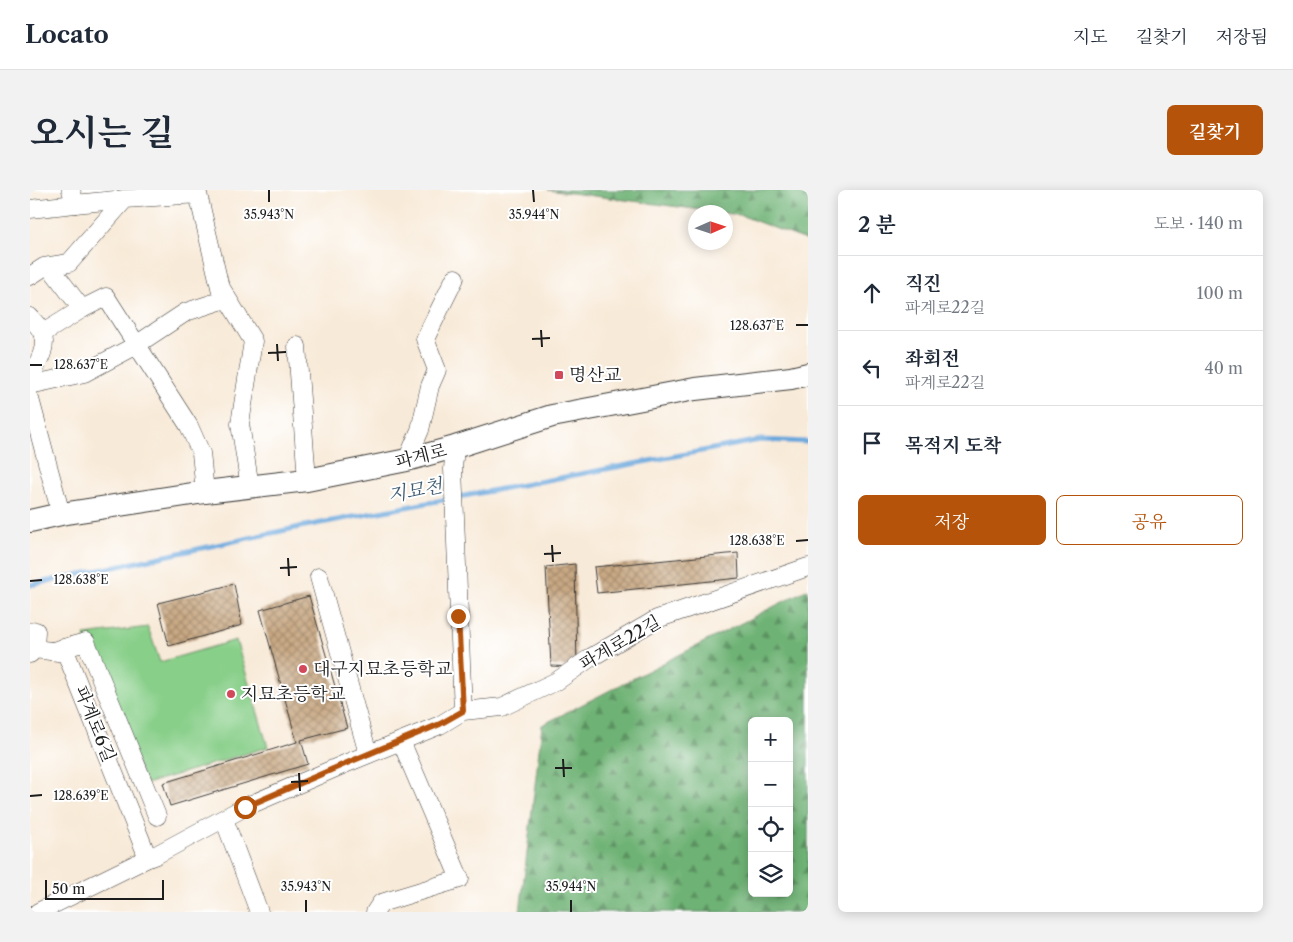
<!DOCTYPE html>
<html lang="ko">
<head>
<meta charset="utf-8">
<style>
  :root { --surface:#fff; --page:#f2f2f3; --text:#1f2937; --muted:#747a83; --line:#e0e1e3; --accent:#b45309 }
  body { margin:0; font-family:"Libre Caslon Text","Noto Serif KR",serif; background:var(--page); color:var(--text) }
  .controls { position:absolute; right:15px; bottom:15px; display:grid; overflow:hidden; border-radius:8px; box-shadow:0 2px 12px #0003 }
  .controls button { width:45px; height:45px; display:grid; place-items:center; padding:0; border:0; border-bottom:1px solid var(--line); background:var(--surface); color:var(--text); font:25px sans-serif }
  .compass { position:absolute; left:658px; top:15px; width:45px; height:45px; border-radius:50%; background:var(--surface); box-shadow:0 2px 12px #0003; rotate:87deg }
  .scale { position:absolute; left:15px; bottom:12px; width:119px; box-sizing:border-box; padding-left:5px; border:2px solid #1c1c1c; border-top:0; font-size:14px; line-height:18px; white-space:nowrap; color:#1c1c1c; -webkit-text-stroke:4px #fff; paint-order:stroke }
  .stop { position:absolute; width:15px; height:15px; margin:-11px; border:4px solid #b45309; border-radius:50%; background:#fff }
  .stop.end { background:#b45309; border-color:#fff; box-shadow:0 1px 5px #0008 }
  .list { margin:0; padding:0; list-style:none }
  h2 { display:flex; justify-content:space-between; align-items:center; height:65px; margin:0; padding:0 20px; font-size:21px }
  h2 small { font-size:16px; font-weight:400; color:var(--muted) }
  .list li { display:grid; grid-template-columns:32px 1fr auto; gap:15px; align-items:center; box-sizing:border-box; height:75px; padding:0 20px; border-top:1px solid var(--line) }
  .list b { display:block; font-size:19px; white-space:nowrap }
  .list p { margin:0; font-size:16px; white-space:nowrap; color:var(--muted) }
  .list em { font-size:16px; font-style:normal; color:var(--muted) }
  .actions { display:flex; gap:10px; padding:15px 20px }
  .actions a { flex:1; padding:11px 0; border:1px solid var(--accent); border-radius:8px; text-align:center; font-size:18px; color:var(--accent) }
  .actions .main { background:var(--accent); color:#fff }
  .icon { flex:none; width:28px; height:28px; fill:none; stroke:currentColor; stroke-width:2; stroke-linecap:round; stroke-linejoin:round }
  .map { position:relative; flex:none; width:778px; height:722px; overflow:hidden; border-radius:8px }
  header { display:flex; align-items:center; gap:30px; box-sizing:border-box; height:70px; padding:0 25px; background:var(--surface); border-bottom:1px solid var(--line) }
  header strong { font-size:24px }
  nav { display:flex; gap:28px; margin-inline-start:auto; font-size:18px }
  .intro { display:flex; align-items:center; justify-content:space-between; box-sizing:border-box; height:120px; padding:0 30px }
  h1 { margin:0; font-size:35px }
  .button { padding:12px 22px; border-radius:8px; background:var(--accent); color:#fff; font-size:18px; font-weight:700 }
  main { display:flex; gap:30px; padding:0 30px }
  aside { flex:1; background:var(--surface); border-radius:8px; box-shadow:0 2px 12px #0003 }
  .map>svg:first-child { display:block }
  .forest { fill:url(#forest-firs); stroke:#456748; fill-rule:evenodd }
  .garden { fill:#88cf89; stroke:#527652 }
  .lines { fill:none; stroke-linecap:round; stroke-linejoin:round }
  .stream { stroke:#6ba7dc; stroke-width:5 }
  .building { fill:url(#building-cross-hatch) }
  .minor-casing { stroke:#3d3b38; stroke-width:19 }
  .major-casing { stroke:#3d3b38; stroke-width:24 }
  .minor { stroke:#fff; stroke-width:18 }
  .major { stroke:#fff; stroke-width:22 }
  .route { stroke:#b45309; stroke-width:6 }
  .ticks { fill:none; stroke:#1c1c1c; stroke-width:2 }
  .poi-dot { fill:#d1495b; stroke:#fff; stroke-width:2 }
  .labels { text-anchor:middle; stroke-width:4; stroke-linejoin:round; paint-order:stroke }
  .poi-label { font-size:18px; fill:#1c1c1c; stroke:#fff; text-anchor:start }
  .street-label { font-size:18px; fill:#1c1c1c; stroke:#fff }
  .water-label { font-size:19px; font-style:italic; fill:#405b72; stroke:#fff }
  .ticks-label { font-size:12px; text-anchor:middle; fill:#1c1c1c; stroke:#fff; stroke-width:4; stroke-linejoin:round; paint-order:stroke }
</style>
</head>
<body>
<header>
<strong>Locato</strong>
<nav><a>지도</a><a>길찾기</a><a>저장됨</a></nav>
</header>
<div class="intro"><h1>오시는 길</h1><a class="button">길찾기</a></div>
<main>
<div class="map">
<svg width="778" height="722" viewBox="0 0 778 722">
  <defs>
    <pattern id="forest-firs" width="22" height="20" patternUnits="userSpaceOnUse" patternTransform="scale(1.25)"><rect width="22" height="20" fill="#6eb275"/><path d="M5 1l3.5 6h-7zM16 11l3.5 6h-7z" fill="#5a905f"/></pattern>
    <pattern id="building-cross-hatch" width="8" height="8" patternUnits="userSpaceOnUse" patternTransform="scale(1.25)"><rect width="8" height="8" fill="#c9a984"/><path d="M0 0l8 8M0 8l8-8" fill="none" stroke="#a2896b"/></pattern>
  </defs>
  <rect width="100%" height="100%" fill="#fff"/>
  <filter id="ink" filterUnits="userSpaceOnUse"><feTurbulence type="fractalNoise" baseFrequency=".02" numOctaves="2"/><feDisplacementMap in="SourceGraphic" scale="10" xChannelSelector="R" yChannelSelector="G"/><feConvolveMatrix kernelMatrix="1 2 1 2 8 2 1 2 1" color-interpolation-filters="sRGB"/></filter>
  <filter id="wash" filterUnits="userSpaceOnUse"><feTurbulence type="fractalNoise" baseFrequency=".0096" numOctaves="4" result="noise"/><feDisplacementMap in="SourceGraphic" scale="20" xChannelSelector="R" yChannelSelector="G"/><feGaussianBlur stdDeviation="1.12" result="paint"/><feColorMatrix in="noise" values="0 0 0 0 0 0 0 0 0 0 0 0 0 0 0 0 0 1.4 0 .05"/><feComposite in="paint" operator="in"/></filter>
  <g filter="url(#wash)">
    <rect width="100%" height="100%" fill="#f8ead8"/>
    <g class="forest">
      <polygon points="518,0 778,0 778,51 710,25"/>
      <path d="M 778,399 L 778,722 L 490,722 L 512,535 ZM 722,531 L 759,531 L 759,703 L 722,703 Z"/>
    </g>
    <polygon class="garden" points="118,437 130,472 206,450 238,557 116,594 54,445"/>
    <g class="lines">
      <polyline class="stream" points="0,395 270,337 730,250 778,252"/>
    </g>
    <g id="blocks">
      <g class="building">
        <polygon points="708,363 709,388 567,403 564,377"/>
        <polygon points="545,374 547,477 521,476 516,377"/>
        <polygon points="204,394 212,435 139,456 128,413"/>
        <polygon points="279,406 317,538 271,550 278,574 140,616 133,593 267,552 230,420"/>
      </g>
    </g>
  </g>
  <g filter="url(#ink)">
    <use href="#blocks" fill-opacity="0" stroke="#3d3b38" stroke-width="1"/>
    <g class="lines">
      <g class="minor-casing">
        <g id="minor">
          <polyline points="41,0 45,14 95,9"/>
          <polyline points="0,19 45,14"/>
          <polyline points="20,77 52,119 76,107 159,236 171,263 175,302"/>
          <polyline points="0,86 14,77 39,73 95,9 168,4 193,110 156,122 103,157 54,183 0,195"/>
          <polyline points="191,98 223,151 210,234 220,297"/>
          <path d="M 0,127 C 4,132 10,137 12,143 C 19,157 6,176 0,188"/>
          <polyline points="13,143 52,119"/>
          <polyline points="267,156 277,290"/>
          <polyline points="0,209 31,324"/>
          <polyline points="425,257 423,279 433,521"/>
          <polyline points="377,270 390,240 400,196 407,180 395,149 425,88"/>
          <polyline points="289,387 338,564"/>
          <polyline points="0,442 6,441 5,459"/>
          <polyline points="23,461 56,452 127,626"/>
          <polyline points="0,464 5,459 36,463 118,668"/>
          <polyline points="194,629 229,722"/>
          <polyline points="8,722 118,668 126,665 215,617 317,573 410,535 433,521 472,517 527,491 560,468 627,429 778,377"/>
          <polyline points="345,722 351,713 430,689 371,551"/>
        </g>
      </g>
      <g class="major-casing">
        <polyline id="major" points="0,331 31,324 175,302 277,290 377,270 425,257 522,226 665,199 761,188 778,184"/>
      </g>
      <use href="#minor" class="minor"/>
      <use href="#major" class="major"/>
    </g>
  </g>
  <g class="lines" filter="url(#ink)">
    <polyline class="route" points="215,617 317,573 410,534 433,521 428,426"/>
  </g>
  <path class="ticks" d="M 239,0 L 239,12M 503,0 L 504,12M 766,135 L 778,135M 511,140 L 512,157M 502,149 L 520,148M 247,154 L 248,171M 238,163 L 256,162M 0,175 L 12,175M 766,351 L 778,350M 522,355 L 523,372M 514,364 L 531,363M 258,368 L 259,386M 250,378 L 267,377M 0,391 L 12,390M 533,569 L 534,587M 525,578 L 542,578M 269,583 L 270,601M 261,592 L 278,591M 0,606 L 12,605M 276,710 L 276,722M 541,710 L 541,722"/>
  <g class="poi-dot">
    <rect x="524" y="180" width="10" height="10" rx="2.5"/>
    <circle cx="273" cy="479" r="5"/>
    <circle cx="201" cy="504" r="5"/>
  </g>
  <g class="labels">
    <g class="poi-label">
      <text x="539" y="191">명산교</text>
      <text x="283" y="485">대구지묘초등학교</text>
      <text x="211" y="510">지묘초등학교</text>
    </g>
    <g class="street-label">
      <text transform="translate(391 266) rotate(-14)" y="6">파계로</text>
      <text transform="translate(590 453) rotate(-30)" y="6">파계로22길</text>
      <text transform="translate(65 534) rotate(68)" y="6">파계로6길</text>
    </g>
    <g class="water-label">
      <text transform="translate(385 300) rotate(-11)" y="7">지묘천</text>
    </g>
  </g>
  <g class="ticks-label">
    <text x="239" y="29">35.943°N</text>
    <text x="504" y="29">35.944°N</text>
    <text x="727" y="140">128.637°E</text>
    <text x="51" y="179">128.637°E</text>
    <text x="727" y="355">128.638°E</text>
    <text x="51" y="394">128.638°E</text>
    <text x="51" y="610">128.639°E</text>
    <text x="276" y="701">35.943°N</text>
    <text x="541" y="701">35.944°N</text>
  </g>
</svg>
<div class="controls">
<button>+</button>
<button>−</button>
<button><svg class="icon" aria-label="locate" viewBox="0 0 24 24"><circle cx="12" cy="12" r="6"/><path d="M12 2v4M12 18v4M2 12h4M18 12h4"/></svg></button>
<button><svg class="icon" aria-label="layers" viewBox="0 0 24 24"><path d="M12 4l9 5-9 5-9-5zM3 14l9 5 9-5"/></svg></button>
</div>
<svg class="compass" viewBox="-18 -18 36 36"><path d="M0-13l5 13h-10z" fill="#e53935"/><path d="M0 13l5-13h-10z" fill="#747a83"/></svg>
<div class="scale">50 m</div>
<div class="stop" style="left:215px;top:617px"></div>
<div class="stop end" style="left:428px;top:426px"></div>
</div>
<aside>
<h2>2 분<small>도보 · 140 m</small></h2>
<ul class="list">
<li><svg class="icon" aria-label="ahead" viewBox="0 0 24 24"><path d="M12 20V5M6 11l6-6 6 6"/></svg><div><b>직진</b><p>파계로22길</p></div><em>100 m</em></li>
<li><svg class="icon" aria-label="left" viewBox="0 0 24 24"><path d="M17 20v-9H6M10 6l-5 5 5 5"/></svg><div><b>좌회전</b><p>파계로22길</p></div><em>40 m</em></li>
<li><svg class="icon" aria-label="arrive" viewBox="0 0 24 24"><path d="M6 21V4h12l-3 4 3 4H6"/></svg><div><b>목적지 도착</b></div></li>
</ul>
<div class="actions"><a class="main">저장</a><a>공유</a></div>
</aside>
</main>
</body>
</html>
